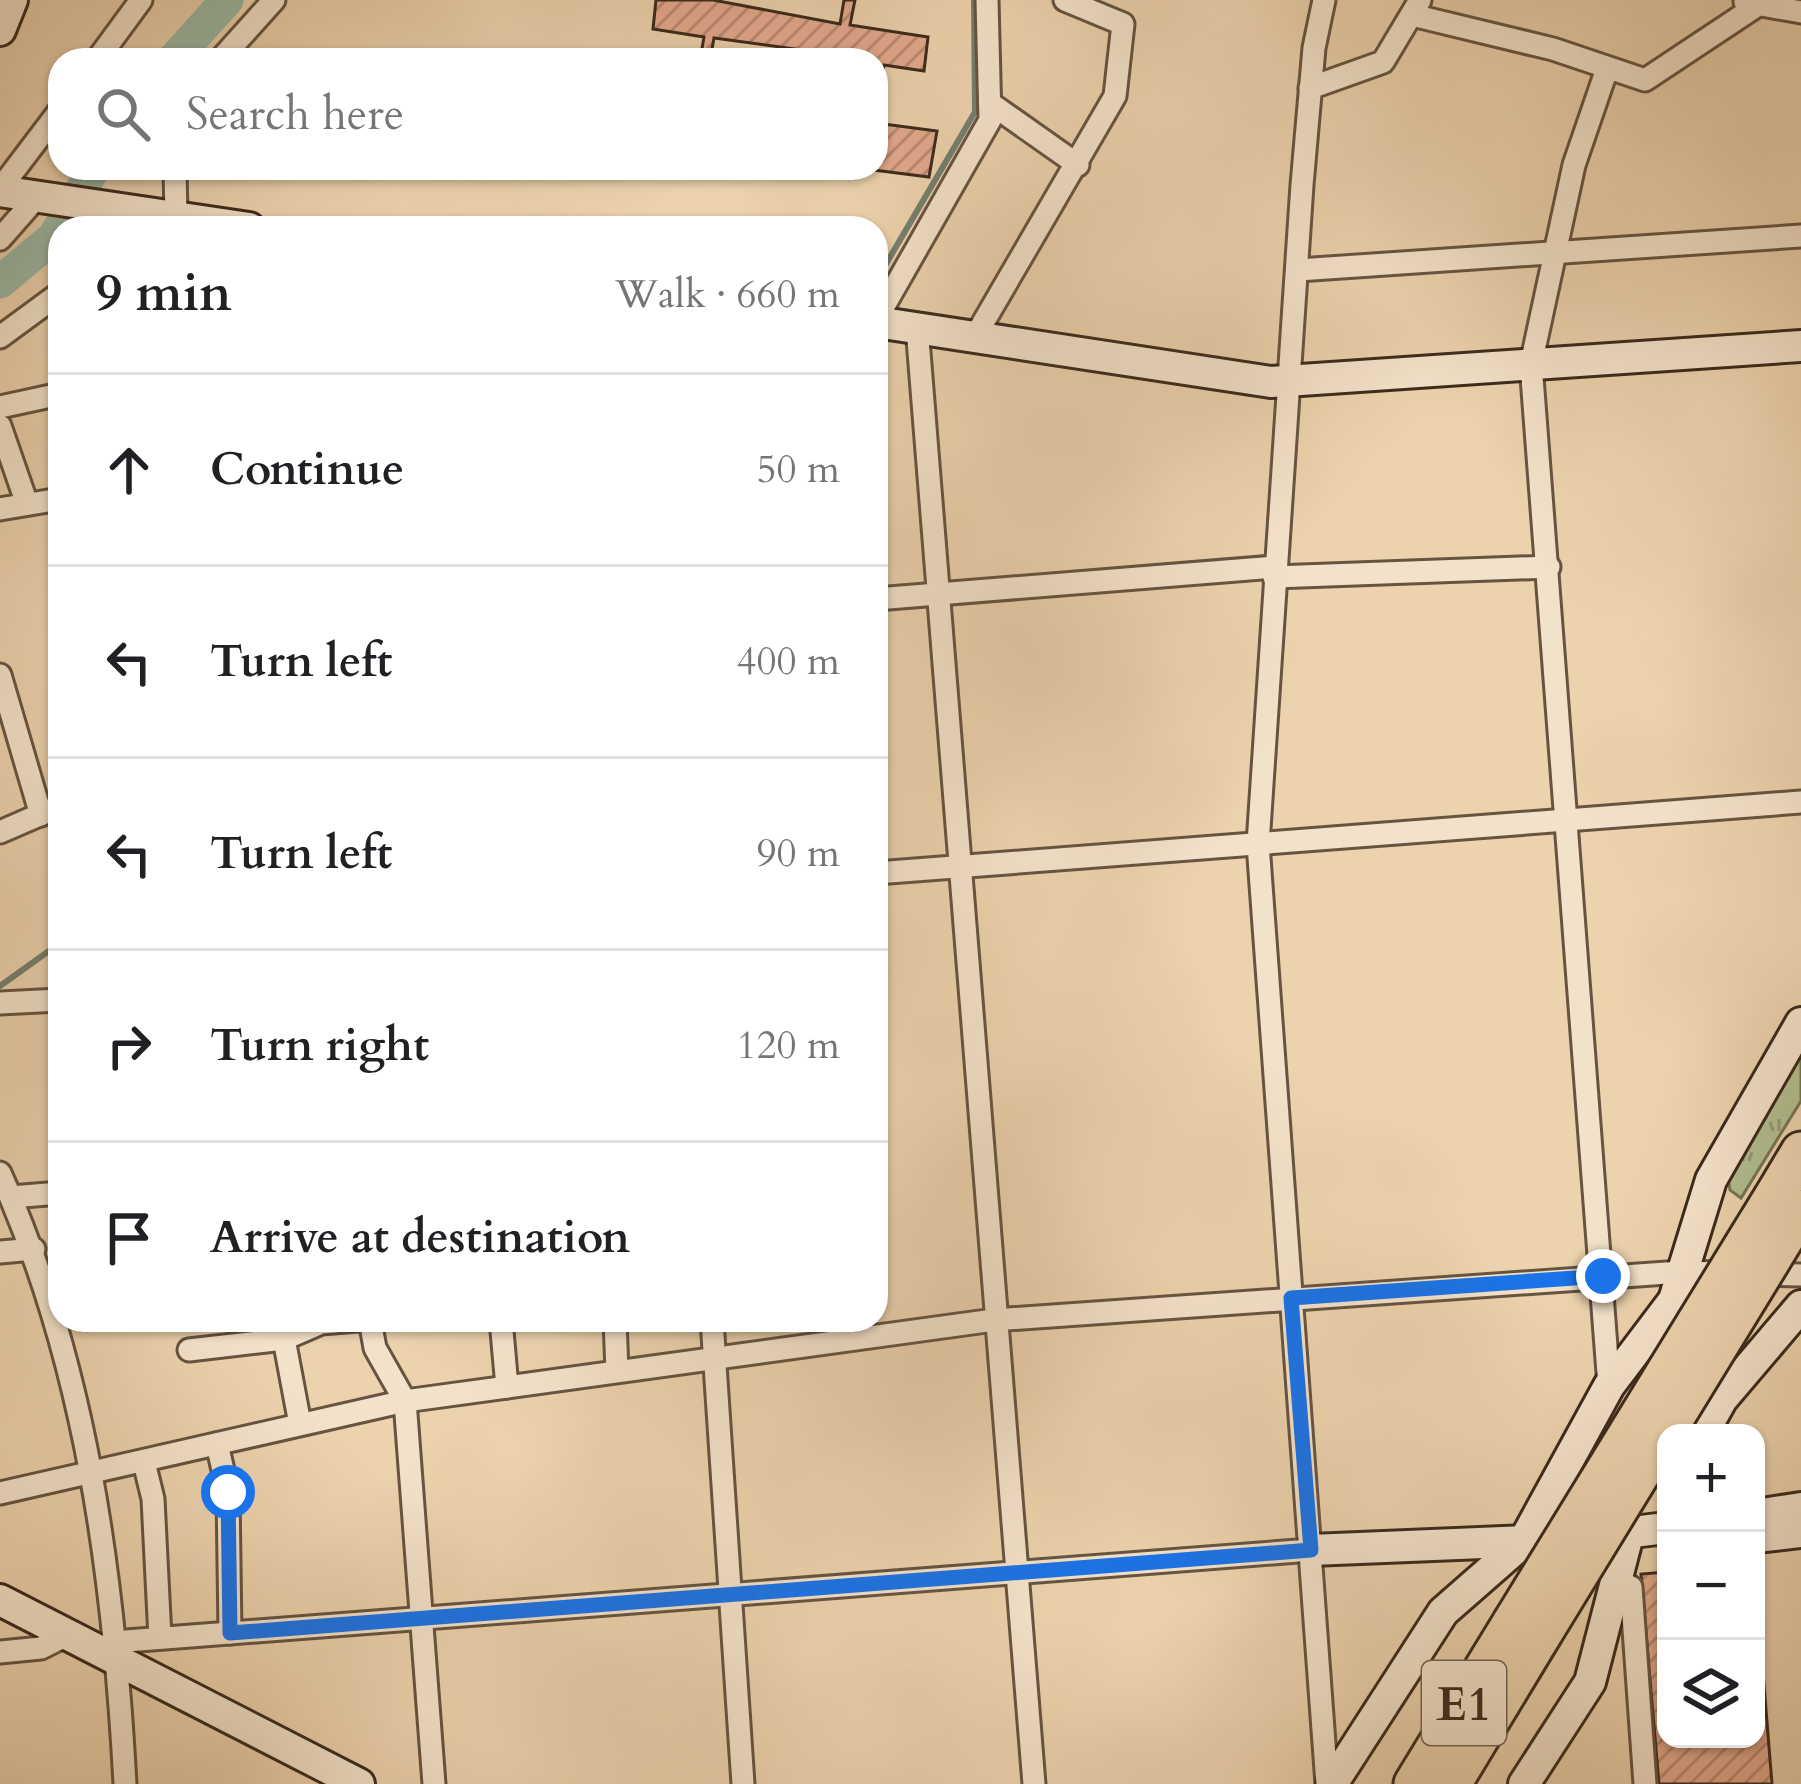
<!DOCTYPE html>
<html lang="en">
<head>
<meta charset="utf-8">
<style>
  :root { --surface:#fff; --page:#f6f6f6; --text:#202124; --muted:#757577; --line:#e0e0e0 }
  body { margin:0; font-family:Cardo,serif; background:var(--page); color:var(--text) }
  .controls { position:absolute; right:36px; bottom:36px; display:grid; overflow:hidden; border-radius:24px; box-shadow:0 3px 9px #0004 }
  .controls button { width:108px; height:108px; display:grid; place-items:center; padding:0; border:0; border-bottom:3px solid var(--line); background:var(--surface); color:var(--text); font:60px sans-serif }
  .stop { position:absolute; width:36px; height:36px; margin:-27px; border:9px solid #1a73e8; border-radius:50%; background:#fff }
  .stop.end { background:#1a73e8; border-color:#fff; box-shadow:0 3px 12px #0008 }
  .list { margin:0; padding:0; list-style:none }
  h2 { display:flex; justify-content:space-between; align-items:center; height:156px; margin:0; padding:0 48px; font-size:51px }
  h2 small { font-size:39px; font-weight:400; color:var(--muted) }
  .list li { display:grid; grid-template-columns:78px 1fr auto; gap:36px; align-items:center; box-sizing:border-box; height:192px; padding:0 48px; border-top:3px solid var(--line) }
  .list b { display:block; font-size:45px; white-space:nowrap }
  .list em { font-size:39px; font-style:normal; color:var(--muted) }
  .icon { flex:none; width:66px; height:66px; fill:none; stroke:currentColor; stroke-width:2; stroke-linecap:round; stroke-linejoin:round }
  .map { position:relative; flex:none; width:1801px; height:1784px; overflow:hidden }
  .search { position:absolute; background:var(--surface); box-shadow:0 3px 9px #0004; left:48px; top:48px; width:840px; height:132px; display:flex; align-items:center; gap:30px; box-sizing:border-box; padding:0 42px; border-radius:36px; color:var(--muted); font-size:45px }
  .panel { position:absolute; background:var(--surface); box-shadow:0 3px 9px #0004; left:48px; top:216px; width:840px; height:1116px; border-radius:36px }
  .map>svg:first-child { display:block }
  .grass { fill:url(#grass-tufts); stroke:#767456; stroke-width:3 }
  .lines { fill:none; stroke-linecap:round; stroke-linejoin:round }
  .stream { stroke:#747f6f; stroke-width:6 }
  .river { stroke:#9ab8a5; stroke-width:33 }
  .building { fill:url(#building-hatch); stroke:#3a2a1d; stroke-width:3 }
  .street-casing { stroke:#665441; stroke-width:27 }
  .secondary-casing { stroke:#3a2a1d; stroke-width:36 }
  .highway-casing { stroke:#3a2a1d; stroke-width:45 }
  .street { stroke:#f3e2ca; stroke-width:21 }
  .secondary { stroke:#f3e2ca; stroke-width:30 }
  .highway { stroke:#ecd2ad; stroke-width:39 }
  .highway-bridge-casing { stroke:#3a2a1d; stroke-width:45; stroke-linecap:butt }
  .highway-bridge { stroke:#ecd2ad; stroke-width:39 }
  .route { stroke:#1a73e8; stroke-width:15 }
  .labels { text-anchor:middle; stroke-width:12; stroke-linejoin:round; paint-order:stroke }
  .shield { fill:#f3e2ca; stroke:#726151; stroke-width:3 }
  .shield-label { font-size:48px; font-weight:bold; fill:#3a2a1d }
</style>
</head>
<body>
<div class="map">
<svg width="1801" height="1784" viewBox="0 0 1801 1784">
  <defs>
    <pattern id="grass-tufts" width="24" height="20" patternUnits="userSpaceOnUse" patternTransform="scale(3)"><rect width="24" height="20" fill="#b1bd8f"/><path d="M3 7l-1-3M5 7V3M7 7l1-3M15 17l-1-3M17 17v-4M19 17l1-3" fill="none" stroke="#919a74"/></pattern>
    <pattern id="building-hatch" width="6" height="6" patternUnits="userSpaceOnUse" patternTransform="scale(3)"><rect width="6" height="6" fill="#e4aa8e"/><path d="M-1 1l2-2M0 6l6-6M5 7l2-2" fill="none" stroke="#ba8b73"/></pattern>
  </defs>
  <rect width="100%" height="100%" fill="#ecd2ad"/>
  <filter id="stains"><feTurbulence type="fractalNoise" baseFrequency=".00167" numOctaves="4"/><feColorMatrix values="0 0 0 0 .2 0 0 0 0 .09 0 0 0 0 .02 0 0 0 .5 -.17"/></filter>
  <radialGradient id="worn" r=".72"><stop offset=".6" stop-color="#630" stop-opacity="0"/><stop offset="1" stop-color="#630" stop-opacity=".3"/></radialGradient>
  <polygon class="grass" points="1801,1050 1801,1101 1741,1198 1730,1190 1727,1173"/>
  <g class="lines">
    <g class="stream">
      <polyline points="876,281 975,112 974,0"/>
      <polyline points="0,986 60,943"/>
    </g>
    <g class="river">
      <polyline points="173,60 227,0"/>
      <polyline points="0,282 54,237 94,168"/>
    </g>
  </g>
  <g class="building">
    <polygon points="656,0 713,0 840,24 844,0 855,0 850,25 928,37 924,71 884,65 879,94 876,60 714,38 710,60 700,60 704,37 653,29"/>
    <polygon points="876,123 937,131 929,177 858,168 876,168"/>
    <polygon points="1666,1572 1666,1739 1756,1739 1756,1586 1772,1784 1659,1784 1641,1574"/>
  </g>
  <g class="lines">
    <g class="street-casing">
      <g id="street">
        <polyline points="1324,0 1314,48 1302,185 1258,844 1327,1784"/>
        <polyline points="1745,2 1801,12"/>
        <polyline points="1412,15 1553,49 1645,80 1758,5"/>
        <polyline points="97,60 141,0"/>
        <polyline points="220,60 274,0"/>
        <polyline points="1607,69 1574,165 1531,364 1609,1386"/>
        <polyline points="1310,88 1383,62 1420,0"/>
        <polyline points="990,103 1078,165"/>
        <polyline points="175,168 176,217"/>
        <polyline points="0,189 60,110"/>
        <polyline points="0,239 37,197"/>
        <polyline points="1298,270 1801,236"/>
        <polyline points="876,320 990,120 987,0"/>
        <polyline points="917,327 1034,1784"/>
        <polyline points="976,335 1115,96 1123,24 1065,0"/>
        <polyline points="0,337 60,293"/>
        <polyline points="0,407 60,394"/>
        <polyline points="0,426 27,504"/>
        <polyline points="0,509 60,499"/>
        <polyline points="1274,577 1549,567"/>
        <polyline points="876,599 1274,567"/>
        <polyline points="0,675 41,815"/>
        <polyline points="0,832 60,806"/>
        <polyline points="876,873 1801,802"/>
        <polyline points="0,1003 60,1000"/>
        <path d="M 0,1173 C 86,1364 114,1577 125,1784"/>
        <polyline points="11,1197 60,1193"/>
        <polyline points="0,1252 34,1249"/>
        <polyline points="370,1320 375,1348 405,1401 434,1784"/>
        <polyline points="501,1320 507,1387"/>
        <polyline points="615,1320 617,1371"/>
        <polyline points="712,1320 743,1784"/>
        <polyline points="284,1339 300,1424"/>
        <polyline points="189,1350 284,1339 321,1323 358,1320"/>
        <polyline points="217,1444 228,1492 230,1633"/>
        <polyline points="144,1462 153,1499 160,1638"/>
        <polyline points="0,1493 405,1401 994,1320 1681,1272 1801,1275"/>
        <polyline points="1617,1579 1631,1587 1645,1784"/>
        <polyline points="113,1642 1311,1550"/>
        <polyline points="0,1652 41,1648 67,1635"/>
      </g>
    </g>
    <g class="secondary-casing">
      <g id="secondary">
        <polyline points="0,30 12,0"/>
        <polyline points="0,191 249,228"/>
        <polyline points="876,322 1271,382 1801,346"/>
        <polyline points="1703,1433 1722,1399 1801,1306"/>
        <polyline points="1756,1515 1801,1508"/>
        <polyline points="1756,1537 1801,1532"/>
        <polyline points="1583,1538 1666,1528"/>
        <polyline points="1311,1550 1529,1541"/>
        <polyline points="0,1600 359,1784"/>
        <polyline points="1332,1784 1443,1612 1524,1541 1609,1386 1674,1300 1711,1180 1801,1023"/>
        <polyline points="1524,1784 1590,1682 1628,1535"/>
      </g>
    </g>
    <g class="highway-casing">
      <g id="highway">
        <polyline points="1774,1197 1801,1152"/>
        <polyline points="1414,1784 1513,1622"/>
        <polyline points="1451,1784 1541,1635"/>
      </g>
    </g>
    <use href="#street" class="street"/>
    <use href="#secondary" class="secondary"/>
    <use href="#highway" class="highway"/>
    <g class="highway-bridge-casing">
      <g id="highway-bridge">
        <polyline points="1513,1622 1774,1197"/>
        <polyline points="1541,1635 1801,1210"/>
      </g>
    </g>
    <use href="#highway-bridge" class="highway-bridge"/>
  </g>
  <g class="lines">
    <polyline class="route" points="228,1492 230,1633 1311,1550 1291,1298 1603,1276"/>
  </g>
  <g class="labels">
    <rect class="shield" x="1422" y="1661" width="84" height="84" rx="9"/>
    <g class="shield-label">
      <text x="1464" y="1720">E1</text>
    </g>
  </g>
  <rect width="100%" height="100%" filter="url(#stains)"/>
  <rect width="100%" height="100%" fill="url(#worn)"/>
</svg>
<div class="controls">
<button>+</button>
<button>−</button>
<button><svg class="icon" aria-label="layers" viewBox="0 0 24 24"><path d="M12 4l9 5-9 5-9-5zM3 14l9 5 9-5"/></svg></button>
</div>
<div class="stop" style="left:228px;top:1492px"></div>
<div class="stop end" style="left:1603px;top:1276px"></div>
<div class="search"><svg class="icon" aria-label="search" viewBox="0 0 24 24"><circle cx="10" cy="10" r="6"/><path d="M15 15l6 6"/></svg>Search here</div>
<section class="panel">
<h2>9 min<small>Walk · 660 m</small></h2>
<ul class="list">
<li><svg class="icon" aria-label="ahead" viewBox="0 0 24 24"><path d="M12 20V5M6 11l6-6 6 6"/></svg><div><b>Continue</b></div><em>50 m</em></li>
<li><svg class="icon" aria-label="left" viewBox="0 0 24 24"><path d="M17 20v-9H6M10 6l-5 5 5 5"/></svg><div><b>Turn left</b></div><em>400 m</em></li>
<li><svg class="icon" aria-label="left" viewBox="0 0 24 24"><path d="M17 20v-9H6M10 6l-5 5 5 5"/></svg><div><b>Turn left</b></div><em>90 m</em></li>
<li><svg class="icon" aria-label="right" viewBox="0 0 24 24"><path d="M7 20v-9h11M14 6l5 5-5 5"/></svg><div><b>Turn right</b></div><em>120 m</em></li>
<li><svg class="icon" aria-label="arrive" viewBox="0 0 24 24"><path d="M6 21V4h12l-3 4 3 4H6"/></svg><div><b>Arrive at destination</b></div></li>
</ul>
</section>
</div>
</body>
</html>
